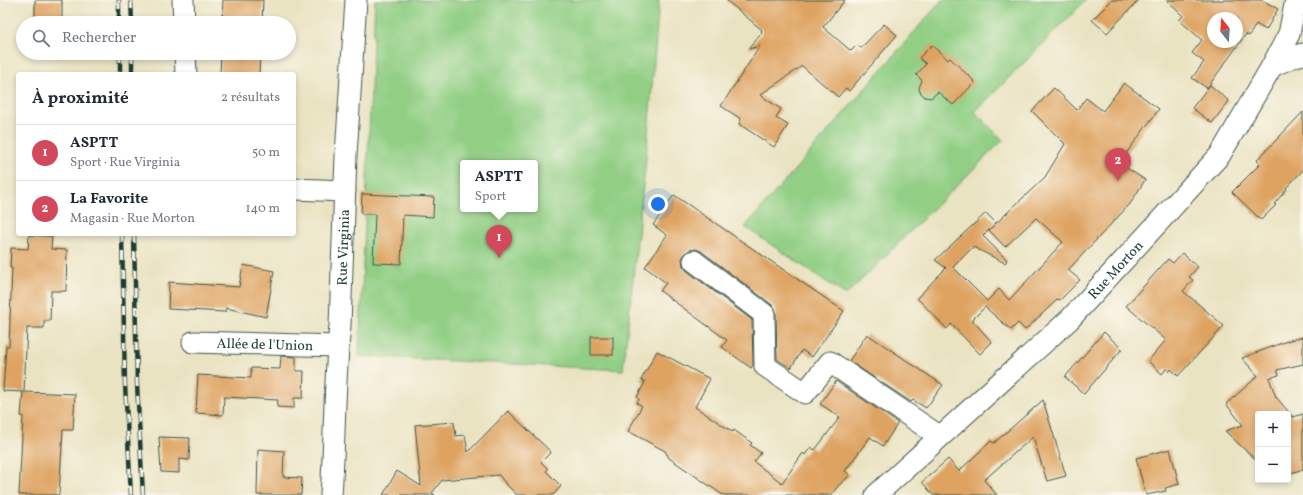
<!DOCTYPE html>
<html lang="fr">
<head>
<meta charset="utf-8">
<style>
  :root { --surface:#fff; --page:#f2f2f3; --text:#1f2937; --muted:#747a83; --line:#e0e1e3; --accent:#d1495b }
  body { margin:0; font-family:Vollkorn,serif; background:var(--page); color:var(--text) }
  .controls { position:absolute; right:12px; bottom:12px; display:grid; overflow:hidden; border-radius:4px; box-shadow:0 2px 6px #0003 }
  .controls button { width:36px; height:36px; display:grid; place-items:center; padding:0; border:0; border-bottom:1px solid var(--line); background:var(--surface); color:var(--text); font:20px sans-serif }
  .compass { position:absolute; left:1207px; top:12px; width:36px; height:36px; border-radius:50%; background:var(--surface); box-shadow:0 2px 6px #0003; rotate:343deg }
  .you { position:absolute; left:658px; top:204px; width:14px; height:14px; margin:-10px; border:3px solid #fff; border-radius:50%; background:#1a73e8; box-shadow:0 0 0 6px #1a73e833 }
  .badge { display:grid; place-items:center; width:26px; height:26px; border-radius:50%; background:var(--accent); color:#fff; font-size:13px; font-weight:700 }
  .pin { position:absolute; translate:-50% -33px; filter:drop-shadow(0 1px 2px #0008) }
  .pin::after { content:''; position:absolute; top:21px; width:14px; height:12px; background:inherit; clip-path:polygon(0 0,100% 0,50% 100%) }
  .popup { position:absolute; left:460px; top:160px; width:78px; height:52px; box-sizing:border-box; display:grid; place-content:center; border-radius:4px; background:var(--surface); filter:drop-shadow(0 1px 3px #0005); font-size:13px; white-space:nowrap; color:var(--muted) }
  .popup b { font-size:15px; color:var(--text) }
  .popup::after { content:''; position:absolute; left:50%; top:100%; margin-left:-8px; border:8px solid transparent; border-top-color:var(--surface) }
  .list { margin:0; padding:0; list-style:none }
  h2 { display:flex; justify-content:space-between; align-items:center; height:52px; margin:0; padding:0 16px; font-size:17px }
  h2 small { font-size:13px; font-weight:400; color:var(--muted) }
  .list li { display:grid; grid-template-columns:26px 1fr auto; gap:12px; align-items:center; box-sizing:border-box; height:56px; padding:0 16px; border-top:1px solid var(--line) }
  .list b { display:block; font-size:15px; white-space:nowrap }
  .list p { margin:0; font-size:13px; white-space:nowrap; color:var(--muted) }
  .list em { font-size:13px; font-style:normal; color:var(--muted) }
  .icon { flex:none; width:22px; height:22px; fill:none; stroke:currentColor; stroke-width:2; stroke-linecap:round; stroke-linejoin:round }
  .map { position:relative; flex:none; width:1303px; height:495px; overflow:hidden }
  .search { position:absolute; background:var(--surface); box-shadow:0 2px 6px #0003; left:16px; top:16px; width:280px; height:44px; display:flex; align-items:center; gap:10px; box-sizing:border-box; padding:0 14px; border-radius:22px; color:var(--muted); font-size:15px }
  .panel { position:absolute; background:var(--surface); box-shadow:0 2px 6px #0003; left:16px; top:72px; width:280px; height:164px; border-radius:4px }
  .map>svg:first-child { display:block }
  .green { fill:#92cf85; stroke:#58865c; fill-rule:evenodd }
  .building { fill:#dea361; fill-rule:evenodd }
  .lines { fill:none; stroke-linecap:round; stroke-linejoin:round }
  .minor-casing { stroke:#3d5649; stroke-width:23 }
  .minor { stroke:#fff; stroke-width:21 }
  .rail-casing { stroke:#1f3d34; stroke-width:4.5 }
  .rail { stroke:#fbf7ec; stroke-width:3; stroke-dasharray:9; stroke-linecap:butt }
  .labels { text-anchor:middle; stroke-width:3; stroke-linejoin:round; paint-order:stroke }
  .street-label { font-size:14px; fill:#1f3d34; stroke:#fbf7ec }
</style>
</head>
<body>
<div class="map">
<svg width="1303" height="495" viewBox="0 0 1303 495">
  <rect width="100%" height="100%" fill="#fbf7ec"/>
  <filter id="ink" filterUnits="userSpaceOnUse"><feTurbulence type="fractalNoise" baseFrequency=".025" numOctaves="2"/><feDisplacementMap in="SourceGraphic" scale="8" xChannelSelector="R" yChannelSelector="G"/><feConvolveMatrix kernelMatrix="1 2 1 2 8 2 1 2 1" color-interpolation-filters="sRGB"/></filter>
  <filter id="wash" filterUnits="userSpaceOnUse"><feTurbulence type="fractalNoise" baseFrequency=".012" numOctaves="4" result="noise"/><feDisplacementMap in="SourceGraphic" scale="16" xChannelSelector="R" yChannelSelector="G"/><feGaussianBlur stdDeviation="0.9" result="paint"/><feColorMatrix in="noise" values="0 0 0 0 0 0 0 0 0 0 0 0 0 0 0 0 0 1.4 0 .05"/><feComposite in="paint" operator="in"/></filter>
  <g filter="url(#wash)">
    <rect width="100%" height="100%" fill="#eae3c2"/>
    <g class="green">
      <path d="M 375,0 L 659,0 L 646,159 L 623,370 L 359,356 ZM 463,163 L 535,163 L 535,209 L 463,209 Z"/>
      <polygon points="942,0 1086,0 975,112 1003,140 846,295 745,227"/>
    </g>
    <g id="blocks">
      <g class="building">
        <polygon points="35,0 62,0 62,18 35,17"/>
        <polygon points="223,0 263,0 262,23 222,23"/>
        <polygon points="726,0 845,0 823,27 851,51 857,45 861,48 884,24 897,35 849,91 846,88 838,97 802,66 760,95 781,109 776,118 788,125 774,147 739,124 741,119 721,106 760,46 748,49 762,33 761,31 762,30"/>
        <polygon points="1112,0 1139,0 1107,33 1092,20"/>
        <path d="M 1166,0 L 1262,0 L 1278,9 L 1266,30 L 1256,24 L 1249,36 L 1246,34 L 1207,88 L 1192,78 L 1204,62 L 1192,53 L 1202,40 L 1179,20 L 1183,16 ZM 1213,18 L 1237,18 L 1237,42 L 1213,42 Z"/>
        <polygon points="932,45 948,60 950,58 975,82 953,105 938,92 931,98 925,97 920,92 919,88 922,80 916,75 926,64 919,58"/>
        <polygon points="221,53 260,53 259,74 220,74"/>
        <polygon points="1124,83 1159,109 1119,163 1145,180 1130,204 1068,270 1080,280 1060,300 1058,299 1025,330 1018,323 1011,330 985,307 972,320 992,342 980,354 951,324 947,329 917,298 946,268 935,260 986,213 996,223 983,236 1007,260 1005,263 973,247 953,267 987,301 999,289 1009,300 1063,242 1036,218 1005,247 989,230 1045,177 1065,144 1032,111 1054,88 1077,110 1086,98 1103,111"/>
        <polygon points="1210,85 1229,101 1212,123 1192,108"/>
        <polygon points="1303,112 1303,170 1286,188 1287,189 1274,204 1276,205 1261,220 1232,192 1260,164 1257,160"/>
        <polygon points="362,194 434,197 433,217 403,215 401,264 373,263 375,214 361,214"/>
        <polygon points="674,195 844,311 812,357 802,350 791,368 777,359 776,314 775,308 771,304 701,251 696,249 690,250 685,253 682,259 683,266 687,271 752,320 753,365 751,368 722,347 727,340 660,291 666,283 645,267 667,235 653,225"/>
        <polygon points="29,235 52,236 51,249 67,250 66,291 51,291 50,321 44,321 44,328 27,328 24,392 75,394 73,430 63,430 59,495 19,495 23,416 21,416 23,392 3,391 6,346 9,346 12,268 10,268 11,248 28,249"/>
        <polygon points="1182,253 1198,267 1189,277 1193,280 1183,291 1224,326 1178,376 1171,369 1169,372 1166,369 1162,374 1148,361 1166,340 1126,306 1168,259 1173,263"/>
        <polygon points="243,265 274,271 266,317 226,308 225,312 168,309 169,282 239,287"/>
        <polygon points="1104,332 1122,349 1084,394 1065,377"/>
        <polygon points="867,334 943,385 926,408 913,400 911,402 849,361"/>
        <rect x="591" y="337" width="22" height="18"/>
        <polygon points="1303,337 1303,364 1277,370 1279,375 1269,378 1276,397 1293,417 1303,414 1303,469 1288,474 1288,414 1258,414 1258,462 1225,431 1243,425 1226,404 1258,376 1242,358 1290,340"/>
        <polygon points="657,351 710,379 695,407 733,432 734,430 752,443 750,445 761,453 754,462 782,483 803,453 805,455 811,447 815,450 840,417 820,404 836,381 898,423 883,446 870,437 845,471 850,475 838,486 831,495 723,495 669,458 665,451 628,431 642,406 637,403 639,399 637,397 645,382 641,380"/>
        <polygon points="281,356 296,357 296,371 304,371 303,398 294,398 294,408 277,407 278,400 224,397 223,415 196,413 198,375 251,378 251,368 280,369"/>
        <polygon points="1043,400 1066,476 1047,481 1033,437 984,480 997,495 933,495 922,482 948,459 959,471 991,441 994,443"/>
        <polygon points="508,411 551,452 541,462 548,469 546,471 561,486 553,495 517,495 505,483 499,475 442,480 432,493 435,495 383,495 397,471 421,486 415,425 454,422 456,436 465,435 468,452"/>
        <polygon points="159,437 190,438 189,460 179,459 179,473 161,472"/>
        <polygon points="258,449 284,451 283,477 302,478 301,495 257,495"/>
        <polygon points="1170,449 1179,484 1165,488 1166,491 1146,495 1136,458"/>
      </g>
    </g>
  </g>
  <g filter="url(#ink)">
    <use href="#blocks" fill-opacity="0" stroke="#3d5649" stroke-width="1"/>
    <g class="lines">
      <g class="minor-casing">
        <g id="minor">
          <polyline points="183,0 184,23"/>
          <polyline points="185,53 186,74"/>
          <polyline points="1272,66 1295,56 1303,54"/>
          <polyline points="294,189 345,191"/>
          <polyline points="694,261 764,314 765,366 805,393 830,362 939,436"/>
          <path id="s1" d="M 193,342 L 338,346"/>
          <path id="s2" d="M 331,495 C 335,439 334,382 340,326 L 346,155 L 356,0"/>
          <path id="s3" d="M 876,495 L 1070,319 L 1220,155 L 1272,66 L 1289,34 L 1296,0"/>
        </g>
      </g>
      <use href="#minor" class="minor"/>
      <g class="rail-casing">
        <g id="rail">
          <polyline points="119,0 119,23"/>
          <polyline points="131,0 132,23"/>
          <polyline points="120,53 120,74"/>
          <polyline points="132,53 132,74"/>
          <polyline points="122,234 125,384 131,495"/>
          <polyline points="134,234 137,384 143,495"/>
        </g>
      </g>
      <use href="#rail" class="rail"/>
    </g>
  </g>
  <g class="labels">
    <g class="street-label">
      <text dy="5" stroke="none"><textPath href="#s2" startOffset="248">Rue Virginia</textPath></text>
      <text dy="5" stroke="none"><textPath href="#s3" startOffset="329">Rue Morton</textPath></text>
      <text dy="5" stroke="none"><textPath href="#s1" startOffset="72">Allée de l'Union</textPath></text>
    </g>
  </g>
</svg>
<div class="controls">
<button>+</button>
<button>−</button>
</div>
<svg class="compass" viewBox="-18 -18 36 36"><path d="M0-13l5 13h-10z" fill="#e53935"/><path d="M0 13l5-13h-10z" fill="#747a83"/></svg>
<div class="you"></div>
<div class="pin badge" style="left:499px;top:258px">1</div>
<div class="popup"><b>ASPTT</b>Sport</div>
<div class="pin badge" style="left:1118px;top:181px">2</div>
<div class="search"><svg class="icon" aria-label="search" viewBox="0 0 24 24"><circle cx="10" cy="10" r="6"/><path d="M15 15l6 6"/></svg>Rechercher</div>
<section class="panel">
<h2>À proximité<small>2 résultats</small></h2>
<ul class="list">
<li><span class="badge">1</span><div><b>ASPTT</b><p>Sport · Rue Virginia</p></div><em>50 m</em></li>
<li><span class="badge">2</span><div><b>La Favorite</b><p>Magasin · Rue Morton</p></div><em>140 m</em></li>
</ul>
</section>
</div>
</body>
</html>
